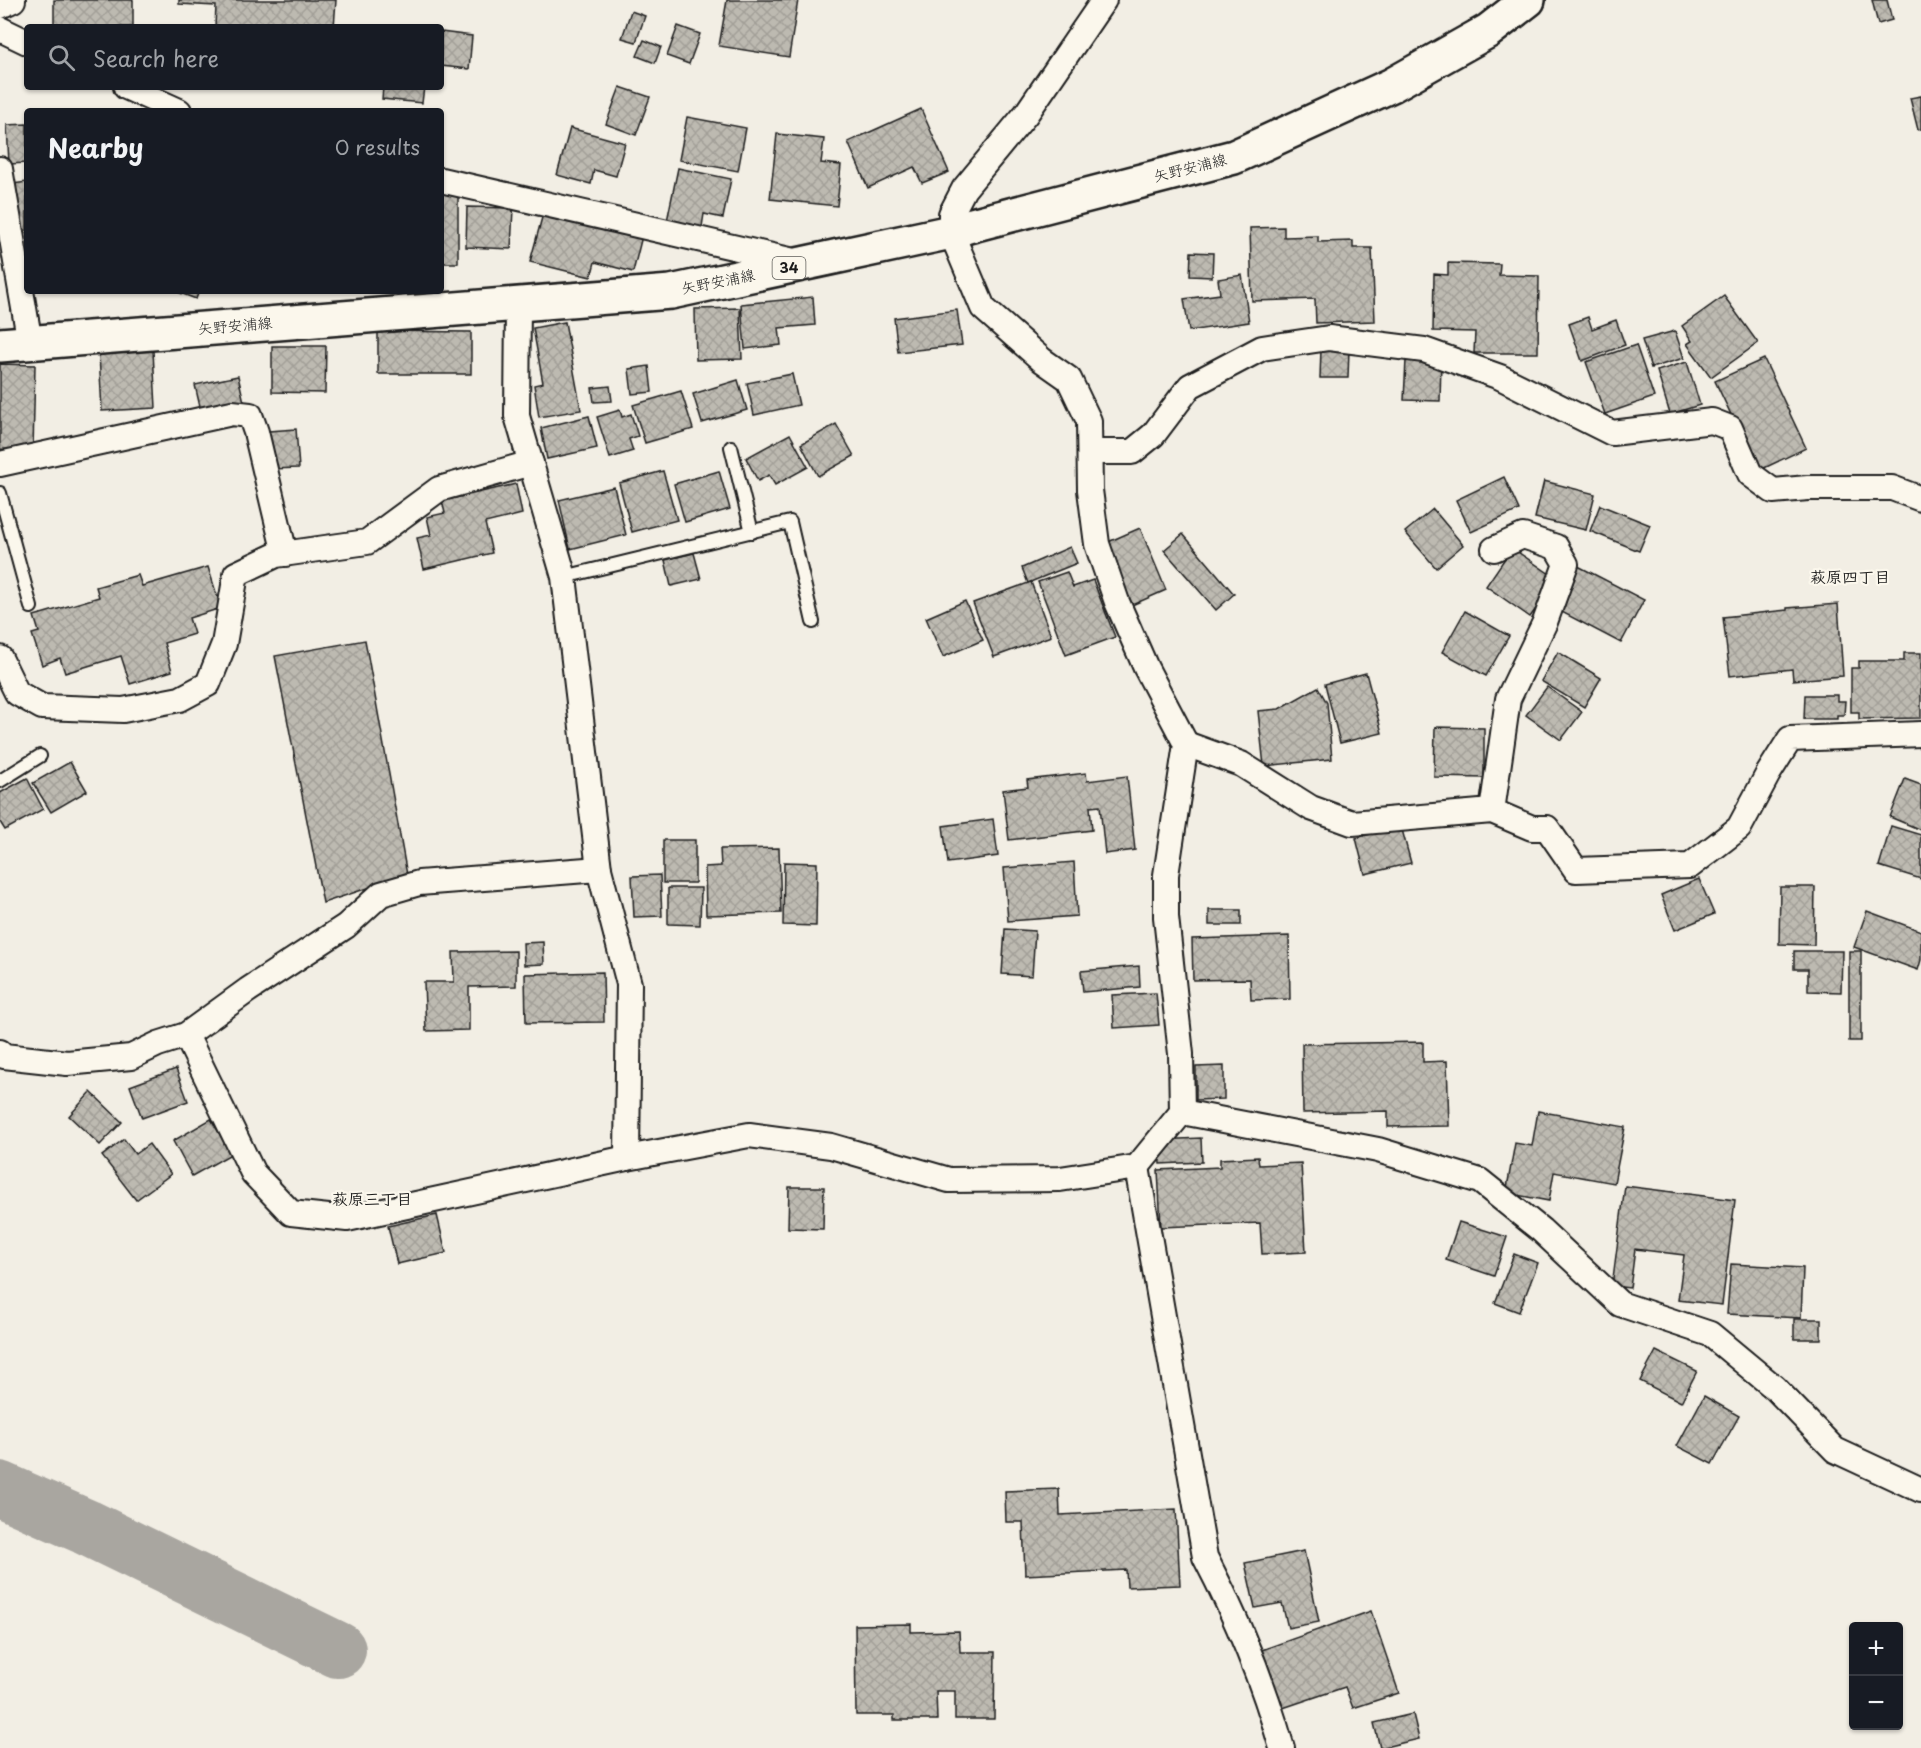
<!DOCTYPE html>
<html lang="en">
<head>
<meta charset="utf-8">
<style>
  :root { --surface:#171b24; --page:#242831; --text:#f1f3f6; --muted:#9ea1a6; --line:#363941 }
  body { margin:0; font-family:"Playpen Sans","Klee One",sans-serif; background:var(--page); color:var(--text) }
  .controls { position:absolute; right:18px; bottom:18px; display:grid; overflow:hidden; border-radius:6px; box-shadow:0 2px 4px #0004 }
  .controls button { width:54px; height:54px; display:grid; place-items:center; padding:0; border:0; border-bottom:2px solid var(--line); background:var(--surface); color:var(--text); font:30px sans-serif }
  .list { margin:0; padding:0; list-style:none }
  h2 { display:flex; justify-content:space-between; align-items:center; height:78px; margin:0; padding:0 24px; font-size:26px }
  h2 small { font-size:20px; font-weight:400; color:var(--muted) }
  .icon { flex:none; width:33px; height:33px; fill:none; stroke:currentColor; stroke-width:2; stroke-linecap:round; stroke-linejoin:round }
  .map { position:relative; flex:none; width:1921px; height:1748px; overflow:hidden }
  .search { position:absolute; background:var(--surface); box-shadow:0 2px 4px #0004; left:24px; top:24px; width:420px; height:66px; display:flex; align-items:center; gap:15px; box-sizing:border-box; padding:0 21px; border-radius:6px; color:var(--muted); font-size:22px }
  .panel { position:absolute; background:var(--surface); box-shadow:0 2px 4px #0004; left:24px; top:108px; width:420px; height:186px; border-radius:6px }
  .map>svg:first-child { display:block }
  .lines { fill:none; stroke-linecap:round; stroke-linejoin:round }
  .river { stroke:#a9a6a0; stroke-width:56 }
  .building { fill:url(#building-cross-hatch); stroke:#1c1c1c; stroke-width:1.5 }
  .service-casing { stroke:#1c1c1c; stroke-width:16 }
  .minor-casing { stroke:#1c1c1c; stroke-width:28 }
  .primary-casing { stroke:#1c1c1c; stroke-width:38 }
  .service { stroke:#fbf7ec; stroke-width:12 }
  .minor { stroke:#fbf7ec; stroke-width:24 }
  .primary { stroke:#fbf7ec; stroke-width:33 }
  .labels { text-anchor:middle; stroke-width:4.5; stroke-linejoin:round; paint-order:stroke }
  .shield { fill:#fbf7ec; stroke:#5f5e5a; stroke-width:1.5 }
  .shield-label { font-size:14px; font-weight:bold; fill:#1c1c1c }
  .street-label { font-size:15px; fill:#1c1c1c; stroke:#fbf7ec }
  .neighbourhood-label { font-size:16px; font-weight:bold; fill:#1c1c1c; stroke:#fbf7ec }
</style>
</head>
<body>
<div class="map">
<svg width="1921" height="1748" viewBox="0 0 1921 1748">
  <defs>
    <pattern id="building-cross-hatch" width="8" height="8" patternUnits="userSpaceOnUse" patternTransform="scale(1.5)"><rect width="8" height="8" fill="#bdbab1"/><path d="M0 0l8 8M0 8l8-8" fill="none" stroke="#a29f98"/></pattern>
  </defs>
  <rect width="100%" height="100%" fill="#f2eee4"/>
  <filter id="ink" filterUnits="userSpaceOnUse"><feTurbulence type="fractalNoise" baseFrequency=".0167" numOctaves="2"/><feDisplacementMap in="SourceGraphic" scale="12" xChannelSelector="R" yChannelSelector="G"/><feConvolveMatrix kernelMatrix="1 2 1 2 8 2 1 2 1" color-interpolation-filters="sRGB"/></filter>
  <g filter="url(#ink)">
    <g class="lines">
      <polyline class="river" points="0,1489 86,1527 338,1650"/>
    </g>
    <g class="building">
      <rect x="54" y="0" width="79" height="27"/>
      <polygon points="179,0 336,0 334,27 215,27 216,6 179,4"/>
      <polygon points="727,0 798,0 789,57 719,46"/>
      <polygon points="1872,0 1887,0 1892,20 1878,24"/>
      <polygon points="631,11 645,16 636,42 622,38"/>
      <polygon points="678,26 700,34 689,64 667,56"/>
      <polygon points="441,32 472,36 469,69 441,66"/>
      <polygon points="644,40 661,47 655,63 637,56"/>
      <polygon points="383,87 424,87 422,103 382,99"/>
      <polygon points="620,87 650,97 636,135 606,124"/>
      <polygon points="1921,96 1921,129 1918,130 1910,98"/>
      <polygon points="921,109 949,172 922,183 914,167 868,188 848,142"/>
      <polygon points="687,117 746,128 738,171 679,160"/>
      <polygon points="27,124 27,163 9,164 7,125"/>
      <polygon points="570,128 625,143 616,176 594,170 591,184 557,175"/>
      <polygon points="777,134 824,139 821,163 841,165 837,206 770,199"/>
      <polygon points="678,168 731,179 723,218 704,214 701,233 666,226"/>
      <polygon points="27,182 27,233 19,234 13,184"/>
      <rect x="441" y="192" width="17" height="71"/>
      <polygon points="467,207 513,208 511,249 466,247"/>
      <polygon points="544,210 642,236 633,272 595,262 591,277 530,262"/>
      <polygon points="1284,227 1284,237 1318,236 1318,242 1353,241 1353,248 1372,248 1375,321 1316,323 1315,299 1252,301 1250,228"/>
      <polygon points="1191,252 1213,253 1212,277 1190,276"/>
      <polygon points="1448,263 1500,264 1499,275 1539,276 1538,353 1474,353 1475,332 1433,331 1434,274 1448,275"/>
      <polygon points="1242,275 1249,322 1189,331 1184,299 1220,294 1218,279"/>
      <polygon points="175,291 199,291 196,299"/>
      <polygon points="1724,296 1758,343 1711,377 1687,344 1692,341 1682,326"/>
      <polygon points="813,297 815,325 779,328 781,345 745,349 741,304"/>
      <polygon points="740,308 742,359 696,360 695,309"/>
      <polygon points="957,310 962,345 898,352 894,318"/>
      <polygon points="1588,317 1592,329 1616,320 1625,345 1582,361 1569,324"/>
      <polygon points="565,322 581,410 539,417 534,385 543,383 533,328"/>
      <polygon points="378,331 471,332 471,374 378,374"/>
      <polygon points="1675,331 1684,358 1651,368 1642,340"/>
      <polygon points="1636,345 1654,397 1605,414 1586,362"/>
      <polygon points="272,346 326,346 325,393 272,392"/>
      <polygon points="1321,349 1349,349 1348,378 1320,378"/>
      <polygon points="153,351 156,408 102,411 99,354"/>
      <polygon points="1764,359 1806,448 1758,471 1715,381"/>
      <polygon points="1406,360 1441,361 1440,401 1404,400"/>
      <polygon points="1687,362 1700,405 1670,414 1657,371"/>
      <polygon points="0,364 35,365 33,450 0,449"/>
      <polygon points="649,366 652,392 632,394 629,369"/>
      <polygon points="792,374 799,405 754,415 747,383"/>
      <polygon points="238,376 244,402 201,411 195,385"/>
      <polygon points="738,380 747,410 702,423 693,394"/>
      <polygon points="610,386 612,401 594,402 592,388"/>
      <polygon points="681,391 693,429 645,443 633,405"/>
      <polygon points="620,410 622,417 631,414 638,436 629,439 633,451 610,458 597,417"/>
      <polygon points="589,416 597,448 547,459 541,428"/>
      <polygon points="836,424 854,456 818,476 801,444"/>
      <polygon points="296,429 299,468 271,469 269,431"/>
      <polygon points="790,434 808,467 775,485 769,475 758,481 746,458"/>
      <polygon points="663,471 677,520 632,532 619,483"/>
      <polygon points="719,471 730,509 685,522 674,484"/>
      <polygon points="1504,477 1519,510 1471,532 1456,500"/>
      <polygon points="1544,481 1595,494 1586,530 1535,518"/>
      <polygon points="516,484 522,514 485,523 492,553 424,569 417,538 431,535 427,517 445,513 442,501"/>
      <polygon points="614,487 626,535 570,549 559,500"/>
      <polygon points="1600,505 1650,525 1639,551 1590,531"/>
      <polygon points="1433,509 1463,545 1436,568 1405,532"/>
      <polygon points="1140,528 1166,590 1132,605 1106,543"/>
      <polygon points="1183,534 1234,594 1216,610 1164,550"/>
      <polygon points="1070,547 1077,563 1028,583 1022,568"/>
      <polygon points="1512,548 1557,579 1530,617 1486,586"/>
      <polygon points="694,553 701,579 671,586 665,560"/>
      <polygon points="1578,566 1644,600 1621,643 1556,609"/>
      <polygon points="208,567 221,608 189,618 194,634 164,643 172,671 130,684 121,656 65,673 60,658 42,665 32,634 39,632 34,616 99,597 96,587 138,575 142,586"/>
      <polygon points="1067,572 1073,587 1093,580 1115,637 1066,655 1038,582"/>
      <polygon points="1031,582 1051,636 994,657 973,603"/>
      <polygon points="965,601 983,640 943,657 926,618"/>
      <polygon points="1838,604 1843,676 1793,680 1792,669 1730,676 1723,617 1787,610 1787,608"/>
      <polygon points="1465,611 1509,636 1486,676 1442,652"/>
      <polygon points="365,640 407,875 323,903 275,656"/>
      <polygon points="1558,652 1601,678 1584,707 1541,681"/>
      <polygon points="1904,653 1921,653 1921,718 1859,719 1859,712 1851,712 1851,668 1859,668 1859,661 1904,661"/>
      <polygon points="1366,673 1382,733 1340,743 1325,684"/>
      <polygon points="1318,687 1327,703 1332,759 1264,766 1258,711 1279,709"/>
      <polygon points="1547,687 1582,712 1561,740 1526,715"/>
      <polygon points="1805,695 1837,695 1837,701 1845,701 1844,715 1837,715 1837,719 1804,719"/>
      <polygon points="1435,727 1484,728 1484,778 1434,777"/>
      <polygon points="70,762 87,791 51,812 33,783"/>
      <polygon points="1086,773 1087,781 1127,776 1135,850 1105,854 1100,806 1090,807 1092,830 1009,840 1003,790 1028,787 1027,780"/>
      <polygon points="27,778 43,809 5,830 0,822 0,793"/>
      <polygon points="1905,779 1921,785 1921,830 1890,817"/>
      <polygon points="993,819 998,856 948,863 943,826"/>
      <polygon points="1401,826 1411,863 1365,874 1356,838"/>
      <polygon points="1891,826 1921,835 1921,879 1879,866"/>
      <rect x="663" y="840" width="32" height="43"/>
      <polygon points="779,848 781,913 706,915 705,867 721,866 720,849"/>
      <polygon points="784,862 817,863 816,926 783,925"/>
      <polygon points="1074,862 1077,916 1008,921 1004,868"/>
      <polygon points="660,875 662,916 634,917 632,876"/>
      <polygon points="1699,879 1714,914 1675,930 1661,895"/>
      <polygon points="1780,887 1815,887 1814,945 1779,944"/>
      <polygon points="668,888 701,888 700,925 668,924"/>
      <rect x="1209" y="910" width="32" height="15"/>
      <polygon points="1867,911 1921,931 1921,960 1918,970 1854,947"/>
      <polygon points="1005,929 1035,931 1032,976 1002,974"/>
      <polygon points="1289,936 1290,999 1251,1000 1250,979 1193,980 1192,939"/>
      <polygon points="543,942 544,964 524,965 523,943"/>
      <polygon points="516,951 516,986 469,987 469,1030 426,1031 424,982 454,982 453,952"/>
      <polygon points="1794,951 1842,951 1841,992 1808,991 1808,969 1794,969"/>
      <rect x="1849" y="951" width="12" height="90"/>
      <polygon points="1139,966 1140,987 1083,992 1081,971"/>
      <polygon points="603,972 604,1022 526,1023 525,974"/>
      <polygon points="1156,993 1159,1025 1114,1028 1112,995"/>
      <polygon points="1423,1042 1423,1062 1447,1061 1449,1126 1388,1127 1388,1111 1303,1113 1302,1044"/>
      <polygon points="1224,1066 1224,1099 1196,1100 1196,1067"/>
      <polygon points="176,1069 188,1101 142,1118 130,1086"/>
      <polygon points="91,1092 122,1122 100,1145 69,1116"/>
      <polygon points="1538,1111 1625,1127 1614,1183 1554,1172 1549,1201 1506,1193 1515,1143 1532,1146"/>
      <polygon points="211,1119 231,1154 192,1176 173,1141"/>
      <polygon points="1201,1138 1202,1162 1160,1164 1159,1140"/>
      <polygon points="124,1139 135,1154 149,1144 171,1174 136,1200 102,1156"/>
      <polygon points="1258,1157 1259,1165 1301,1163 1306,1252 1262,1254 1260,1223 1161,1227 1158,1170 1220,1167 1220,1159"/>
      <polygon points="1625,1186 1735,1200 1722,1305 1678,1300 1684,1255 1635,1249 1630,1288 1612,1286"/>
      <polygon points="789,1187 824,1187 823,1229 788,1228"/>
      <polygon points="437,1215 446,1253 397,1264 388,1226"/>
      <polygon points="1459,1222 1507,1237 1494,1276 1446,1260"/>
      <polygon points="1514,1254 1538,1263 1519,1312 1495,1303"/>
      <polygon points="1731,1264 1803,1268 1801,1318 1727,1314"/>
      <rect x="1794" y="1319" width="27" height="20"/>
      <polygon points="1656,1351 1697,1371 1681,1402 1640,1381"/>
      <polygon points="1704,1396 1739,1416 1712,1464 1677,1446"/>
      <polygon points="1059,1489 1060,1515 1176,1509 1180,1585 1127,1587 1126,1570 1025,1575 1023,1522 1006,1522 1005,1491"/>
      <polygon points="1304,1551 1319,1622 1288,1628 1282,1603 1255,1608 1245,1563"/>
      <polygon points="1371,1611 1399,1693 1353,1708 1345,1687 1280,1709 1259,1651"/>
      <polygon points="911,1624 911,1632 959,1631 960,1652 995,1652 994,1719 955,1719 955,1691 936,1691 937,1720 894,1720 894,1715 856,1715 855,1625"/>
      <polygon points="1413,1714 1419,1739 1380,1748 1374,1723"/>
    </g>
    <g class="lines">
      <g class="service-casing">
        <g id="service">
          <polyline points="731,447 752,532"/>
          <polyline points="0,493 31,607"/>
          <polyline points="564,577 790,522 813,622"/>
          <polyline points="0,781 40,756"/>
        </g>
      </g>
      <g class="minor-casing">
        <g id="minor">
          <polyline points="0,6 13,0"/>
          <polyline points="0,29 27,42"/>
          <polyline points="126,87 179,111"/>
          <polyline points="0,169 30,343"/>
          <polyline points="441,180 798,262"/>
          <polyline points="518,303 517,416 564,577 599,869 629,984 627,1158"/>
          <polyline points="1090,452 1132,452 1153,435 1190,386 1262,348 1329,338 1424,350 1500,377 1612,433 1712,421 1730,428 1750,474 1773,491 1808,488 1892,488 1921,499"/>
          <polyline points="0,464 232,413 250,415 256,432 285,554"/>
          <polyline points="0,658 17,693 42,707 123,710 180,699 208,684 224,644 236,574 276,555 367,542 439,489 531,463"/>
          <polyline points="1186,744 1241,764 1311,808 1352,823 1492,811 1532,828 1547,828 1576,870 1690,866 1739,828 1768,774 1790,739 1921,734"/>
          <polyline points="1492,811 1508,699 1545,622 1566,564 1556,547 1523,536 1494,549"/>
          <polyline points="186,1035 253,1173 291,1213 347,1219 627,1158 749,1135 831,1146 949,1180 1060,1179 1137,1167 1182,1112 1181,1054 1166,917 1166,875 1186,744 1146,668 1117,602 1097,544 1090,490 1089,421 1069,379 1042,360 983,308 951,232 951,214 964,189 1026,114 1104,0"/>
          <polyline points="0,1052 4,1056 67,1063 131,1057 158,1044 186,1035 248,990 346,926 381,894 419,883 599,869"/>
          <polyline points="1182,1112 1378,1150 1480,1181 1541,1230 1620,1304 1710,1334 1775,1388 1835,1450 1921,1490"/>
          <path d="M 1137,1167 L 1205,1557 C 1237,1618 1263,1682 1282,1748"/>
        </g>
      </g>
      <g class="primary-casing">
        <polyline id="primary" points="0,345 671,292 951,232 968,226 1234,157 1392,85 1488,31 1528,0"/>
      </g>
      <use href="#service" class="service"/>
      <use href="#minor" class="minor"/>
      <use href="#primary" class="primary"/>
    </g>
  </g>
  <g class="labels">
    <rect class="shield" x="772.5" y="257" width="33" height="22" rx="4.5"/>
    <g class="shield-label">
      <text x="789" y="273">34</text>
    </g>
    <g class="street-label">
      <text transform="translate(1190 168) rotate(-14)" y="5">矢野安浦線</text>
      <text transform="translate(718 282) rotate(-11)" y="5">矢野安浦線</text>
      <text transform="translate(235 326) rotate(-5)" y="5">矢野安浦線</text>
    </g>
    <g class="neighbourhood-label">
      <text x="1850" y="583">萩原四丁目</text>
      <text x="372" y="1205">萩原三丁目</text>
    </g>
  </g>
</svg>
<div class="controls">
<button>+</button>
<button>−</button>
</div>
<div class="search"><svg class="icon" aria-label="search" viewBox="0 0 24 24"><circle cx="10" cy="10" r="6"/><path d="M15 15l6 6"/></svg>Search here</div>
<section class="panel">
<h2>Nearby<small>0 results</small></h2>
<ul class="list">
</ul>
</section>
</div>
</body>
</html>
